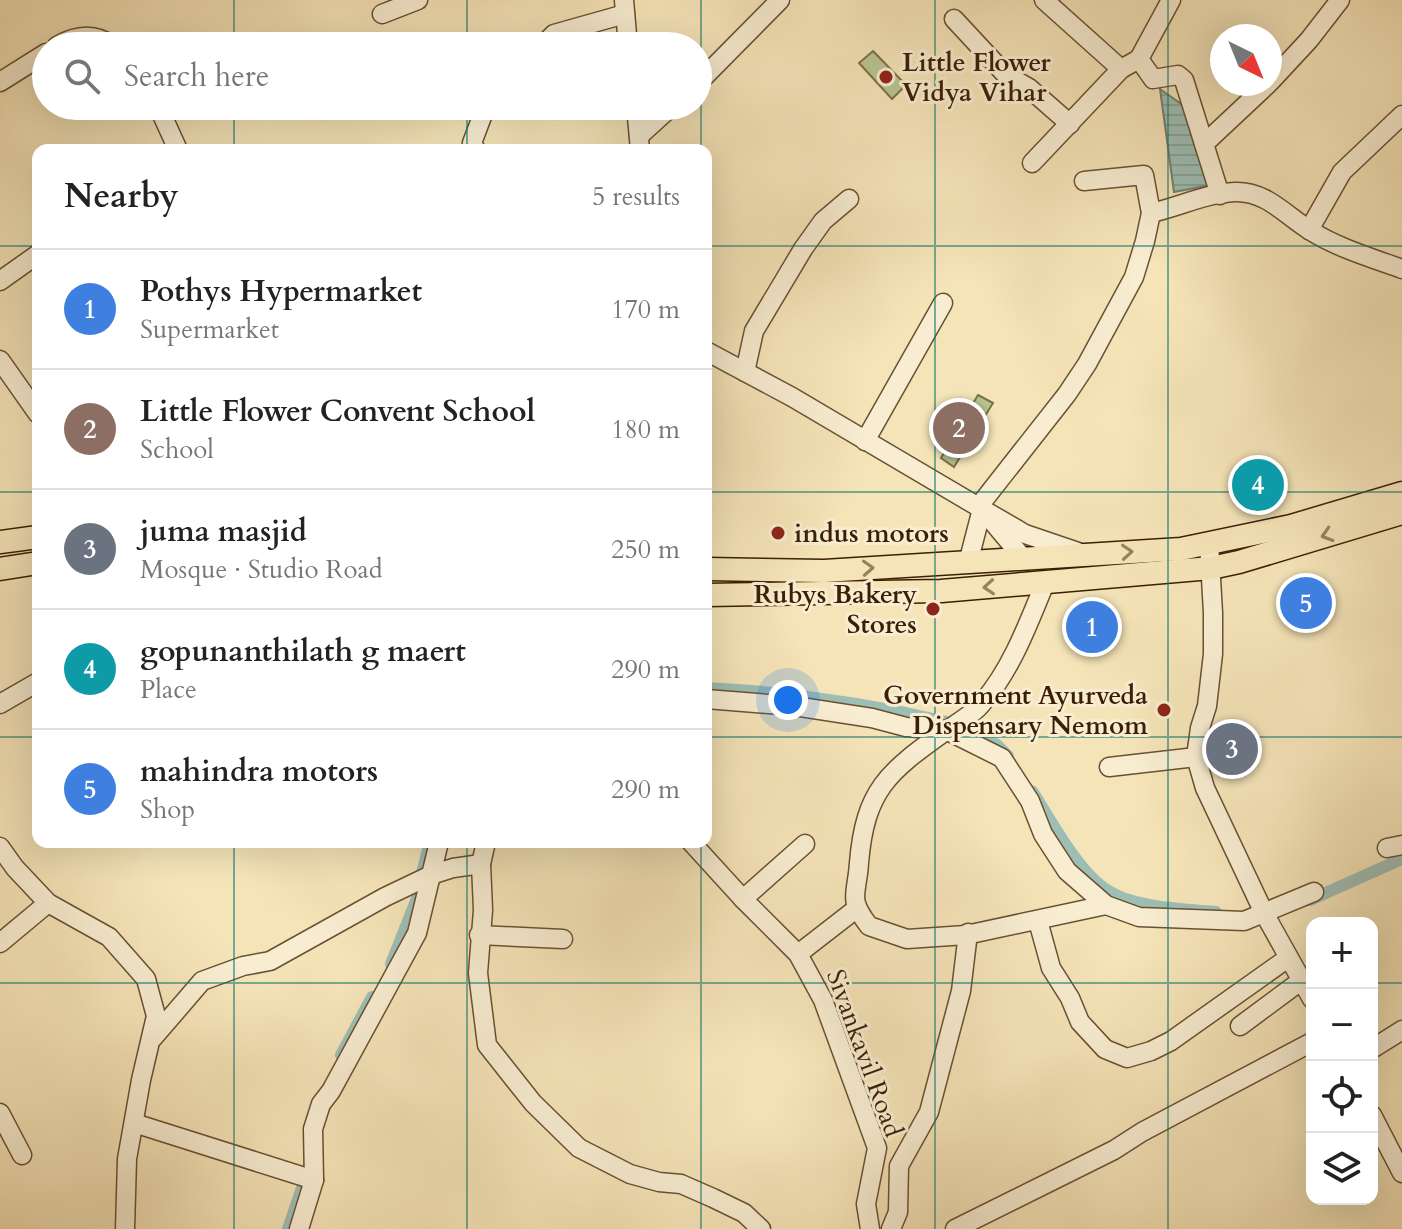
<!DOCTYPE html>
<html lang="en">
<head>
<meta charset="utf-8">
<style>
  :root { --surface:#fff; --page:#f2f2f2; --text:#222; --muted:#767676; --line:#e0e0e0; --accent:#8f2418 }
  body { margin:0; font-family:Cardo,serif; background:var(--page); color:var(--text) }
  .controls { position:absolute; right:24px; bottom:24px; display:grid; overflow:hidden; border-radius:16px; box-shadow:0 8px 32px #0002 }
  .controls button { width:72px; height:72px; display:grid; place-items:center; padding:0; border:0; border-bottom:2px solid var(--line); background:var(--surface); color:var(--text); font:40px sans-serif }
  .compass { position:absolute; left:1210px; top:24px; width:72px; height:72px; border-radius:50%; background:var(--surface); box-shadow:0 8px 32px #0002; rotate:137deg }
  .you { position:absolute; left:788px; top:700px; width:28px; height:28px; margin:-20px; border:6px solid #fff; border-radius:50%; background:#1a73e8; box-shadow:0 0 0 12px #1a73e833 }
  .badge { display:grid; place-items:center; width:52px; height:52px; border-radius:50%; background:var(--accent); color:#fff; font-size:26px; font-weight:700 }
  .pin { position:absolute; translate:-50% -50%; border:4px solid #fff; box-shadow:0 2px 8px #0006 }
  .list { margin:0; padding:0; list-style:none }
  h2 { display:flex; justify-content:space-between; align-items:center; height:104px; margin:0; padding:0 32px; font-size:34px }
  h2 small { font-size:26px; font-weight:400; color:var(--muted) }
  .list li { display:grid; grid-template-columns:52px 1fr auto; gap:24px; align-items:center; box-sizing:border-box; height:120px; padding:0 32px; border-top:2px solid var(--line) }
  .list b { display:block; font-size:30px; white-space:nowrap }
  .list p { margin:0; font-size:26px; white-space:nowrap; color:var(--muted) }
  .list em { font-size:26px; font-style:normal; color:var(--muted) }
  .icon { flex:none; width:44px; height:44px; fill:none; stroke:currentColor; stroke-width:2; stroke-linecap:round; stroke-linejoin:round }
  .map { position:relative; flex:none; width:1402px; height:1229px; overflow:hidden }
  .search { position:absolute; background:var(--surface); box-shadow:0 8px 32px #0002; left:32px; top:32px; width:680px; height:88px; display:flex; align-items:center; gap:20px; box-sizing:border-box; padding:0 28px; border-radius:44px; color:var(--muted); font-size:30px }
  .panel { position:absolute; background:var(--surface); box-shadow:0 8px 32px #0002; left:32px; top:144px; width:680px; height:704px; border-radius:16px }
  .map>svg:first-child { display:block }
  .park { fill:url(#park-tufts); stroke:#7a724b; stroke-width:2 }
  .water { fill:url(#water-rules); stroke:#767e6f; stroke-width:2 }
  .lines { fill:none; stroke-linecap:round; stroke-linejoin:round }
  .canal { stroke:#9dbeb5; stroke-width:12 }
  .minor-casing { stroke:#6a5032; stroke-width:21 }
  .major-casing { stroke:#3c1e05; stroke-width:25 }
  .minor { stroke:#f8edd1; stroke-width:18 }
  .major { stroke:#f5e4b8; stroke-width:22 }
  .oneway { stroke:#98815e }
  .grid { fill:none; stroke:#0f766e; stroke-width:2; stroke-opacity:0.55 }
  .poi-dot { fill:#8f2418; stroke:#f8edd1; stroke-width:3 }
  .labels { text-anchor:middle; stroke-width:6; stroke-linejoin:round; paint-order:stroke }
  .poi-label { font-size:26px; font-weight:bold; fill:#3c1e05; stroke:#f8edd1; text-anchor:start }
  .street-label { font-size:26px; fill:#3c1e05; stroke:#f8edd1 }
</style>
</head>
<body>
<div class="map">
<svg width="1402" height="1229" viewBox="0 0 1402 1229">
  <defs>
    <pattern id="park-tufts" width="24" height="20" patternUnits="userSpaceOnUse" patternTransform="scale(2)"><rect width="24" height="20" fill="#b8c591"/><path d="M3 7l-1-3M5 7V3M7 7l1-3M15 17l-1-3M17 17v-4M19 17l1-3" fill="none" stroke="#9fa97c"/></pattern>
    <pattern id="water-rules" width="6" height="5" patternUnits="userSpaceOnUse" patternTransform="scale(2)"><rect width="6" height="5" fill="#9dbeb5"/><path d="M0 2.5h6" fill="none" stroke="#88a39a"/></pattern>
  </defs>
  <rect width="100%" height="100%" fill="#f5e4b8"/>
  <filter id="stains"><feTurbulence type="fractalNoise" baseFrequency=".0025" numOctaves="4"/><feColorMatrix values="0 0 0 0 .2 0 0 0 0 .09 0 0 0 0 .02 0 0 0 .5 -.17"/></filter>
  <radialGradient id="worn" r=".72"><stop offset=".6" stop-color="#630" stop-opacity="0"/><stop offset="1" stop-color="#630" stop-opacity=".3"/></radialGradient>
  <g class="park">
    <polygon points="873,51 906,85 892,99 859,63"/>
    <polygon points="978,395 993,403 954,467 941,458"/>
  </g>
  <polygon class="water" points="1160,89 1190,110 1211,185 1174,192"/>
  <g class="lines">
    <g class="canal">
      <path d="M 706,688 C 787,692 867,703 947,722"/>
      <polyline points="958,726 997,745 1008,756"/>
      <path d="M 1032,791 C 1051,820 1078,872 1107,890 C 1133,908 1185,909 1216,912"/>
      <polyline points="422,873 430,842"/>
      <polyline points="1310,900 1402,859"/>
      <polyline points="391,964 418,896"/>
      <polyline points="341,1055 372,997"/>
      <polyline points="288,1229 303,1185"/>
    </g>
    <g class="minor-casing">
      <g id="minor">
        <polyline points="624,0 628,46"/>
        <polyline points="1044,0 1121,69"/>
        <polyline points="382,14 418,0"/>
        <polyline points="954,19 1006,75 1029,88 1070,124"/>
        <path d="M 57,46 C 76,35 95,33 113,46"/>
        <polyline points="542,46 554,34 625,14"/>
        <polyline points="1139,59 1171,0"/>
        <polyline points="0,82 46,53"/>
        <polyline points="1270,82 1309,40 1340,0"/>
        <polyline points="698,83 780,0"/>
        <polyline points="158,106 178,150"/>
        <polyline points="636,106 640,150"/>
        <polyline points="639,136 672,106"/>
        <polyline points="1204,144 1268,84"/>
        <polyline points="476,150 472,143 486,106"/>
        <polyline points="1032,163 1121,69 1139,59 1153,79 1178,75 1184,80 1220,195"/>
        <path d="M 1151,213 C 1178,207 1207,193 1235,192 C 1267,191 1286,216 1311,231 C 1338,248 1372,258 1402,269"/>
        <polyline points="1309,230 1342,172 1402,115"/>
        <polyline points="0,281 38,254"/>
        <polyline points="706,351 792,397 982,509 1022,557"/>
        <polyline points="0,360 38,414"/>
        <polyline points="745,372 754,331 803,249 823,221 849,199"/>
        <polyline points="865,441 943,303"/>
        <polyline points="979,506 1067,394 1087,364 1134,277 1145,241 1151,213 1144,175 1084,181"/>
        <polyline points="1209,543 1213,613 1213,654 1207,706 1200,728 1196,757 1205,788 1264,913 1312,999"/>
        <polyline points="968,563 982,509 1025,534 1078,552"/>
        <path d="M 1045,583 C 1028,624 1012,668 983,702 C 974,714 957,723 944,732 C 888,772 865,790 859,863 C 857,896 847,897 869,926 L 907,939 L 966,935 L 1106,905"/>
        <polyline points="706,699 794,706 872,718 906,727 946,730 1002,758 1030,801 1043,834 1067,871 1106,905 1139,917 1244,921 1314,892"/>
        <polyline points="0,704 38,682"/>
        <polyline points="1109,767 1196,757"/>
        <polyline points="439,842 431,875 453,868 481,864 483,910 478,973 487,1045 533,1103 579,1148 630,1174 659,1182 681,1184 713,1198 744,1213 761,1229"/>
        <polyline points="691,842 743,899 798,954 823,1000 877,1148 866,1204 870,1229"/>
        <polyline points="0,847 15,868 48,903 109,937 146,979 156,1016 141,1080 127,1159 125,1229"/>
        <polyline points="1387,848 1402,845"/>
        <polyline points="481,864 486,842"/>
        <polyline points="743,899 805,844"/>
        <polyline points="1038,921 1051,968 1070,998 1080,1022 1105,1049 1127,1058 1151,1051 1171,1041 1288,958"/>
        <polyline points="479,935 563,939"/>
        <polyline points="0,943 48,903"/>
        <polyline points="798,954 856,909"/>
        <polyline points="1240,1026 1302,980"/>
        <polyline points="153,1038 202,981 243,966 270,961 385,897 431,875 417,933 331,1091 321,1104 313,1129 314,1180 299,1229"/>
        <polyline points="1372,1049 1402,1030"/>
        <polyline points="0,1113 22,1155"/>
        <polyline points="1372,1115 1402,1173"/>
        <polyline points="134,1123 314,1180"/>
        <polyline points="891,1229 898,1212 899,1166 929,1112 961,991 968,933"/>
        <polyline points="955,1229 1114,1150 1142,1132 1312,1042"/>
      </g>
    </g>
    <g class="major-casing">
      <g id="major">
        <polyline points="0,542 38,537"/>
        <polyline points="0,569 38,563"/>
        <polyline points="706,569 824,571 1181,549 1291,526 1402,493"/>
        <polyline points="706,595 941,591 1211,568 1239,562 1402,513"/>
      </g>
    </g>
    <use href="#minor" class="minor"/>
    <use href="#major" class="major"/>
  </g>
  <defs><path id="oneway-chevron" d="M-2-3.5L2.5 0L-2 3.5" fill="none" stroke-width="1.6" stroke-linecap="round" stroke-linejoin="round" transform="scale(2)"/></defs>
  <g class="oneway">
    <use href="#oneway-chevron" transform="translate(1327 535) rotate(163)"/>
    <use href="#oneway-chevron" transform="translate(1127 552) rotate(-4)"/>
    <use href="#oneway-chevron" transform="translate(868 568) rotate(-3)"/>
    <use href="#oneway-chevron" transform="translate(989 587) rotate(176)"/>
  </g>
  <path class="grid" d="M 234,0 L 234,46M 467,0 L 467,46M 701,0 L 701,150M 935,0 L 935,1229M 1168,0 L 1168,1229M 234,106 L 234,150M 467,106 L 467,150M 0,246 L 38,246M 706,246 L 1402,246M 0,492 L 38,492M 706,492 L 1402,492M 0,737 L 38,737M 706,737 L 1402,737M 234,842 L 234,1229M 467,842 L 467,1229M 701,842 L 701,1229M 0,983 L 1312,983M 1372,983 L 1402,983"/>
  <g class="poi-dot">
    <circle cx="886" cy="77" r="8"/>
    <circle cx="778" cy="533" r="8"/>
    <circle cx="933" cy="609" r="8"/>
    <circle cx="1164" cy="710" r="8"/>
  </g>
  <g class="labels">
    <g class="poi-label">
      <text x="902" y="71">Little Flower<tspan x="902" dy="30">Vidya Vihar</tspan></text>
      <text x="794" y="542">indus motors</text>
      <text x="917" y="603" text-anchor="end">Rubys Bakery<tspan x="917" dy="30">Stores</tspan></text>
      <text x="1148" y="704" text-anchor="end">Government Ayurveda<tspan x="1148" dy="30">Dispensary Nemom</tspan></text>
    </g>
    <g class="street-label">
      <text transform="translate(865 1053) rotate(70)" y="9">Sivankavil Road</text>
    </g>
  </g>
  <rect width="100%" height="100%" filter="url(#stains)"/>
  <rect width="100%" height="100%" fill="url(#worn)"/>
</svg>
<div class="controls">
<button>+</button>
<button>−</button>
<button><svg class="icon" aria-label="locate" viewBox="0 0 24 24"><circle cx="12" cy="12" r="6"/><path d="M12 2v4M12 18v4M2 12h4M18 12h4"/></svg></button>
<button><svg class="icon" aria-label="layers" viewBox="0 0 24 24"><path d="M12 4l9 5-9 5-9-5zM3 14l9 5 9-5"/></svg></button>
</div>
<svg class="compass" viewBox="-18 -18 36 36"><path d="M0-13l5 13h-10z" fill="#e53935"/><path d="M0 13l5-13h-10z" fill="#767676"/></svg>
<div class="you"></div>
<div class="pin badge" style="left:1092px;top:627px;background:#3f7fe0">1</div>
<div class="pin badge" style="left:959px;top:428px;background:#8d6e63">2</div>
<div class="pin badge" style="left:1232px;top:749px;background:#6b7280">3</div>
<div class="pin badge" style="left:1258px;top:485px;background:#0f9aa8">4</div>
<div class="pin badge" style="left:1306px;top:603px;background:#3f7fe0">5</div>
<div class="search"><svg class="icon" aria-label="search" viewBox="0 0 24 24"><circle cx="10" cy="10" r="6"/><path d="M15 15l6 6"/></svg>Search here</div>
<section class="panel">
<h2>Nearby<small>5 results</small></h2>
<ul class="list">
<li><span class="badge" style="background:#3f7fe0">1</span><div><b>Pothys Hypermarket</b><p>Supermarket</p></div><em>170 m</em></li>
<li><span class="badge" style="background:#8d6e63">2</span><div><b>Little Flower Convent School</b><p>School</p></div><em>180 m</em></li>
<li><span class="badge" style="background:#6b7280">3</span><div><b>juma masjid</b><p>Mosque · Studio Road</p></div><em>250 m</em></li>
<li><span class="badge" style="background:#0f9aa8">4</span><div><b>gopunanthilath g maert</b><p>Place</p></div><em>290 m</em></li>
<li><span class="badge" style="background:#3f7fe0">5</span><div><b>mahindra motors</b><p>Shop</p></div><em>290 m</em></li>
</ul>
</section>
</div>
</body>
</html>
